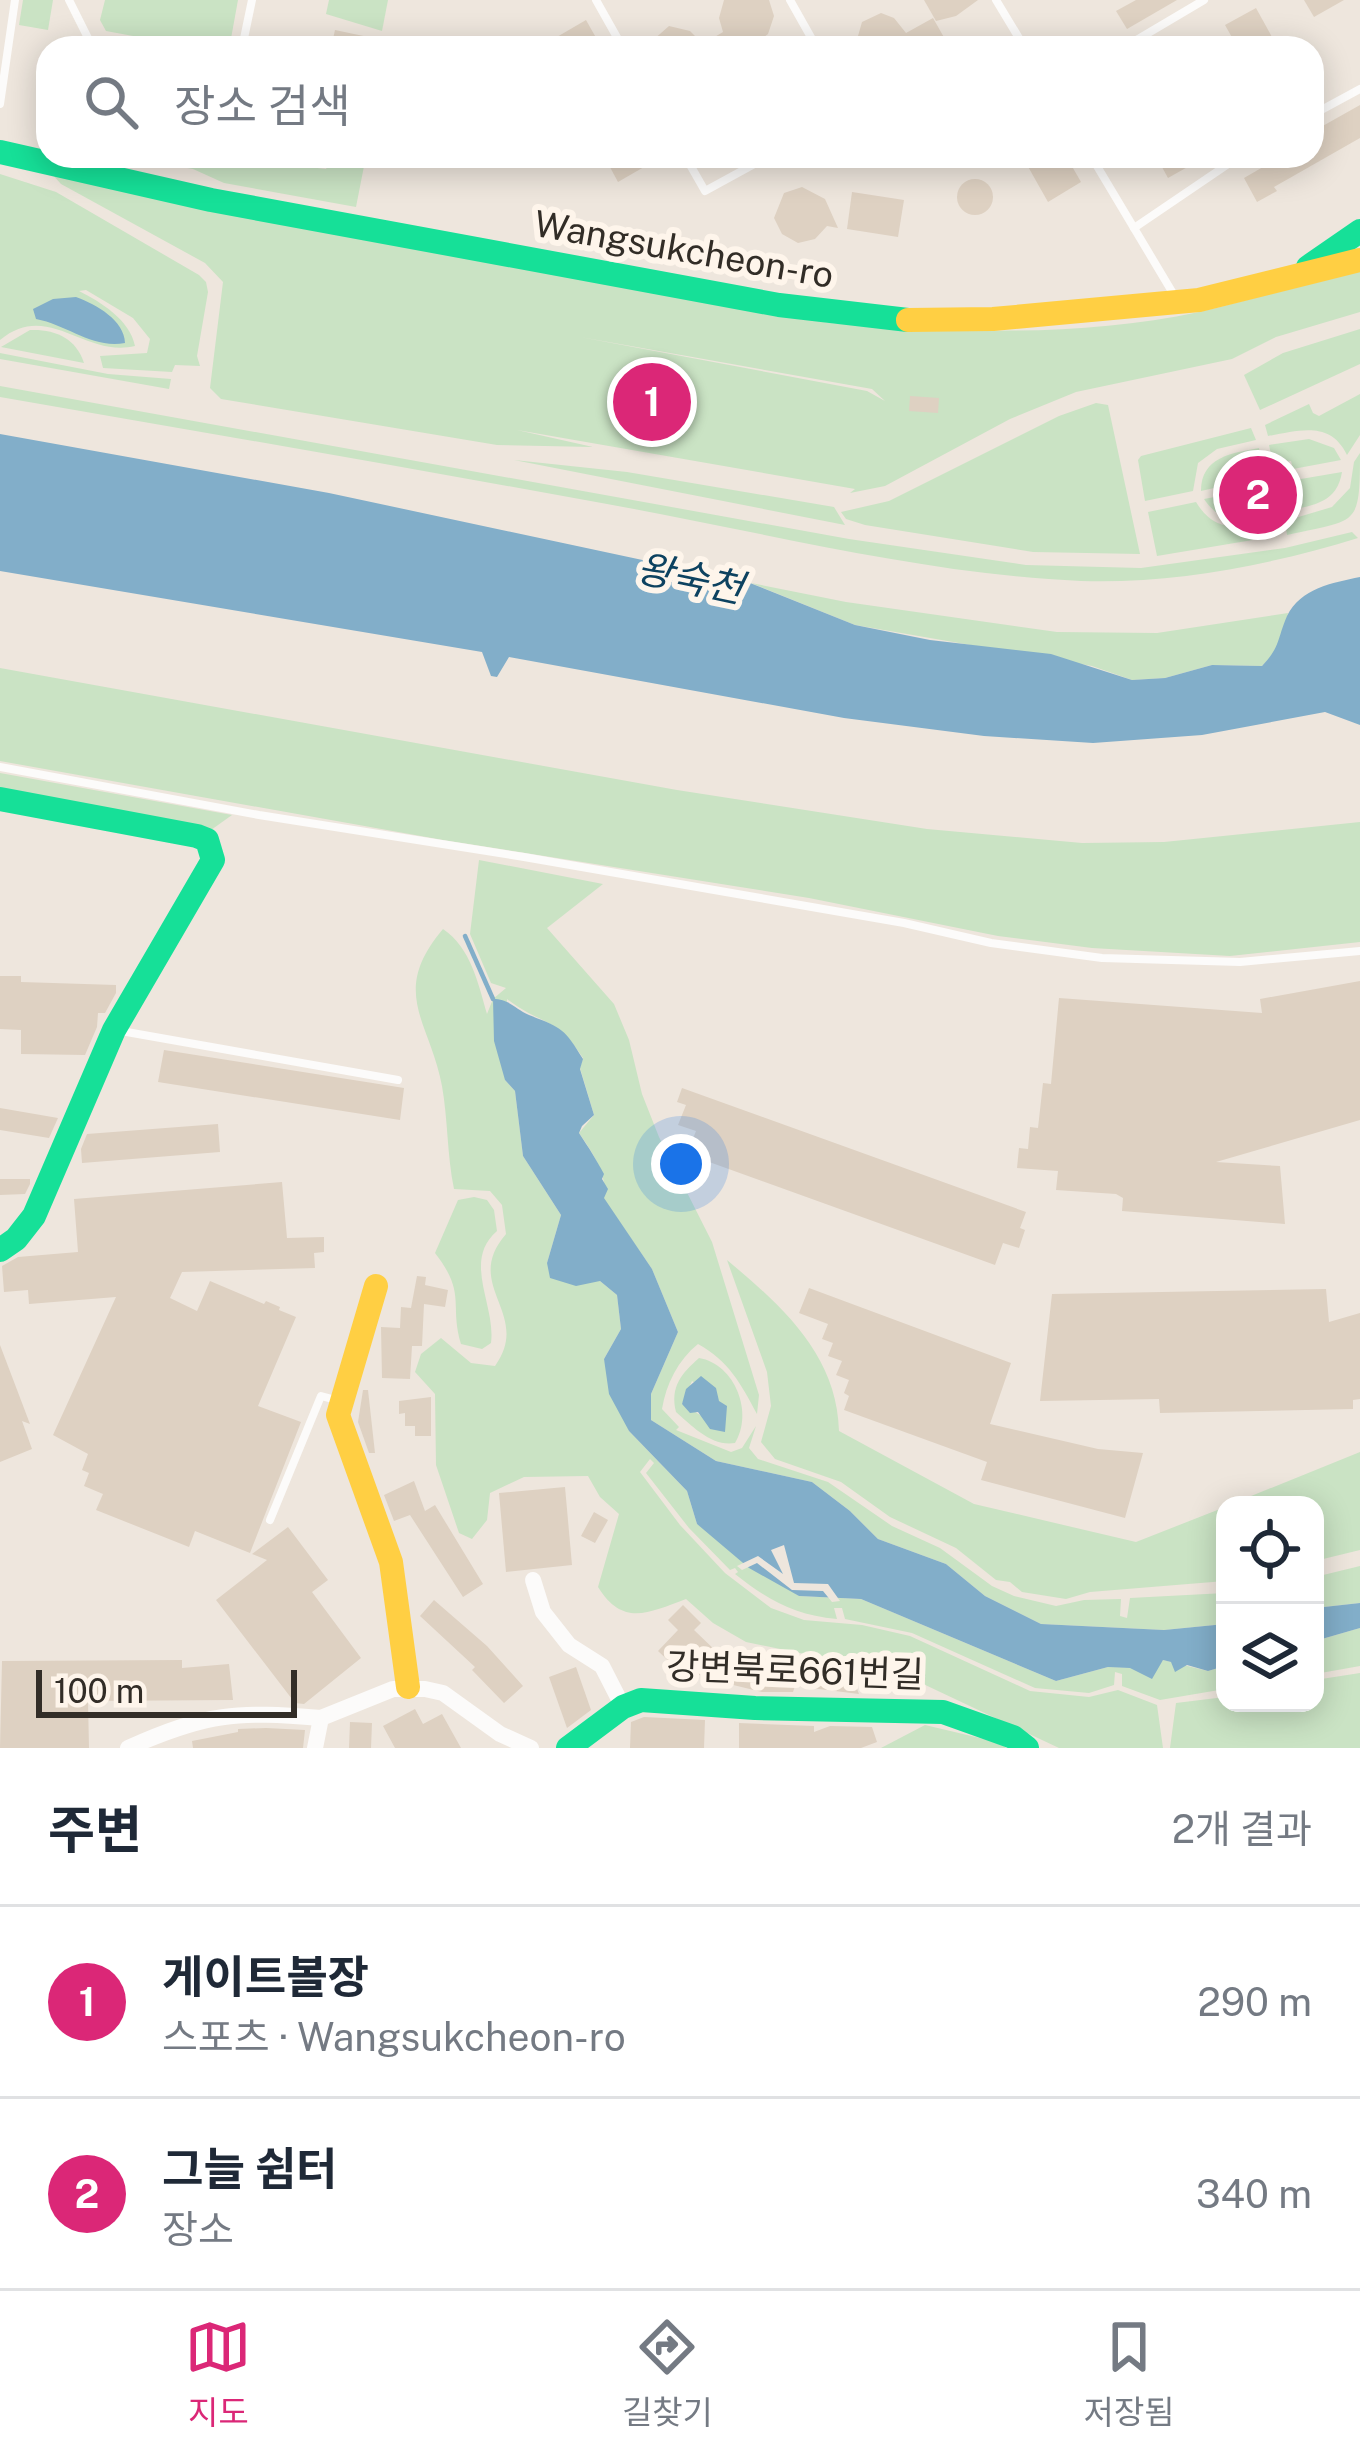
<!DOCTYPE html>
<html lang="ko">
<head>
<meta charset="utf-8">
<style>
  :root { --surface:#fff; --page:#f6f6f7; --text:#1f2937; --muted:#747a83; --line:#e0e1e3; --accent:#db2777 }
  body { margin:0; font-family:"Public Sans","Noto Sans KR",sans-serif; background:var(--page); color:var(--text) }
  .controls { position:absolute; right:36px; bottom:36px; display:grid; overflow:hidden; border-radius:24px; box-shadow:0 6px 30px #0003 }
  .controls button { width:108px; height:108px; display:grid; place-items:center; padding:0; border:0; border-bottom:3px solid var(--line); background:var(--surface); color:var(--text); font:60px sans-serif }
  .scale { position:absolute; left:36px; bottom:30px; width:261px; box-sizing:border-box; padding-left:12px; border:6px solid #322d27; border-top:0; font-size:33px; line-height:42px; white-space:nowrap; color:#322d27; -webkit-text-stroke:9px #fef5eb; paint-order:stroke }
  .you { position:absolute; left:681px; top:1164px; width:42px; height:42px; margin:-30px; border:9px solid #fff; border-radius:50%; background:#1a73e8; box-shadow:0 0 0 18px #1a73e833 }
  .badge { display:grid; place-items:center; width:78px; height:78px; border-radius:50%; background:var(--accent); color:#fff; font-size:39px; font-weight:700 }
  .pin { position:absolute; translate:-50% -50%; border:6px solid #fff; box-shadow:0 3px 12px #0006 }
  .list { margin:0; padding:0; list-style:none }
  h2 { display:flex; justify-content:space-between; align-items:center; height:156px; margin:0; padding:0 48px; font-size:51px }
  h2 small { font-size:39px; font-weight:400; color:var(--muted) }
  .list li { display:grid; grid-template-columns:78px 1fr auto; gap:36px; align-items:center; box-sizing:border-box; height:192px; padding:0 48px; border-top:3px solid var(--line) }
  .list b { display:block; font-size:45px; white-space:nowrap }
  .list p { margin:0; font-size:39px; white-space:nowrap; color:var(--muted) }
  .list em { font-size:39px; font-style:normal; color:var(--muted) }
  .icon { flex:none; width:66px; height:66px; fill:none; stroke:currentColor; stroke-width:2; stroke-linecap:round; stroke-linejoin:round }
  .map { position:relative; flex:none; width:1360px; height:1748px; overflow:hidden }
  .search { position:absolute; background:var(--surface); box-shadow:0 6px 30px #0003; left:36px; right:36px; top:36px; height:132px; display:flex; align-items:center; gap:30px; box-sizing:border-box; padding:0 42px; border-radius:36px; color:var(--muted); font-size:45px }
  .sheet { height:540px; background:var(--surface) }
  nav { display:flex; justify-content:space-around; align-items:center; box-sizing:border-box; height:168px; border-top:3px solid var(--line); background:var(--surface); font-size:33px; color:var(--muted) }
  nav a { display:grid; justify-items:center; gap:6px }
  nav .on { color:var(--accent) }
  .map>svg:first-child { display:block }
  .green { fill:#cae3c4; fill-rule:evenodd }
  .water { fill:#82aec9 }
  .pier { fill:#eee6dd }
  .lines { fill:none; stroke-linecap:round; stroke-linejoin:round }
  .stream { stroke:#82aec9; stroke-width:4.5 }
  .building { fill:#ded1c2 }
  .lane { stroke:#fcfbfa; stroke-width:8 }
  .street { stroke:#fcfbfa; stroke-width:16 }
  .fast { stroke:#16e098; stroke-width:24 }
  .slow { stroke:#ffcf43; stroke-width:24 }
  .labels { text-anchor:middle; stroke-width:12; stroke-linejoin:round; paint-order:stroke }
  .street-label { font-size:36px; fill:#322d27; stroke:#fef5eb }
  .water-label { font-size:39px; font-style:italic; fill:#0d4260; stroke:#fef5eb }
</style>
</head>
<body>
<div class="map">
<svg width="1360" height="1748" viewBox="0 0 1360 1748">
  <rect width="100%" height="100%" fill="#eee6dd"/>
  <g class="green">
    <polygon points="23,0 53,0 48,30 19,25"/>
    <polygon points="105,0 238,0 230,44 198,48 106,31 100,20"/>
    <polygon points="329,0 388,0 382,31 326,14"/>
    <polygon points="119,156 296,156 300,166 326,169 333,156 366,156 356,207 224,183 193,169"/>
    <path d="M 51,173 L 829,323 C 951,332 1078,338 1199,312 C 1253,300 1306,283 1360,269 L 1360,312 L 1276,337 L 1232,359 L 1076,392 L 1010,419 L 885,486 L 850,493 L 855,489 L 517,430 L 593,447 L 497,445 L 221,399 L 210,388 L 223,282 L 205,263 L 61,184 ZM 580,337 L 872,389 L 885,401 L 867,391 Z"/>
    <path d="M 0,174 L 56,192 L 199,275 L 206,282 L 208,292 L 197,356 L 200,366 L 175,365 L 172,372 L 103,368 L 100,356 L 147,353 L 150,339 L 133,318 L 86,290 L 79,291 C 101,302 130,320 135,346 C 84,358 48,300 0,340 Z"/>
    <polygon points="1360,329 1360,364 1260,410 1244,375 1283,353"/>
    <path d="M 30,330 C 55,329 76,338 84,363 L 1,347 Z"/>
    <polygon points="0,353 108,374 171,379 169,389 0,359"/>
    <path d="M 0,386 L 849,539 L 1026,565 L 1141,568 L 1285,548 L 1352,532 L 1358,538 C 1271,565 1173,584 1081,581 C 922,574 763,532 607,504 C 405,467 202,432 0,397 Z"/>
    <path d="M 1360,394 L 1360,435 L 1347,455 C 1330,420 1299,431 1268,436 L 1265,425 L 1309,404 L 1313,413 L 1319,416 Z"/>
    <polygon points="1096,403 1108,405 1140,554 1033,552 865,525 846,519 841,512 889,501 1059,416"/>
    <polygon points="1251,428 1256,440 1217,449 1198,463 1193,491 1145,501 1138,460 1141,456"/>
    <polygon points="1309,439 1334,448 1341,460 1293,469 1291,461 1273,464 1269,445"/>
    <path d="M 1259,448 L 1262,466 L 1247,469 L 1249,480 L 1201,491 C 1201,457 1232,453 1259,448 Z"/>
    <path d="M 1360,453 C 1360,528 1358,519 1287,535 L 1285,521 L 1332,507 L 1350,488 L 1354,462 Z"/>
    <polygon points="514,460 627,472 834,507 845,525"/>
    <path d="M 1342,472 C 1337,504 1311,506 1283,511 L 1281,498 L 1297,494 L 1295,480 Z"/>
    <path d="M 1251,490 L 1253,502 L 1270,499 L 1273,514 C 1243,519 1223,527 1204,499 Z"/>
    <path d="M 1196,502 C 1216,535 1240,527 1274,522 L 1277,536 L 1157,556 L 1148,512 Z"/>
    <polygon points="751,583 846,602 1057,632 1157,633 1288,613 1279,648 1262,666 1212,665 1165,678 1132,680 1092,666 855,625"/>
    <polygon points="0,668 677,790 927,829 1082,843 1164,842 1360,822 1360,942 1230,956 1092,948 998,936 809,898 443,840 0,761"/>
    <polygon points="0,773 232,815 211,830 0,790"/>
    <path d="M 479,860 L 603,884 L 547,928 L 614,1004 L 629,1040 L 642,1094 L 659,1137 L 712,1242 L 759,1395 L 757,1414 C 741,1384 729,1361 698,1344 C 678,1360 666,1384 662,1409 L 679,1427 L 676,1430 L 731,1452 L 742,1448 L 756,1426 L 749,1448 L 758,1459 L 828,1482 L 892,1526 L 940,1548 L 992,1586 L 1014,1596 L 1056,1606 L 1084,1600 L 1121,1599 L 1120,1616 L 1127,1618 L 1130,1598 L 1225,1593 L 1225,1624 L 1164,1630 L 1041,1624 L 985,1596 L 946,1564 L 878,1539 L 850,1511 L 812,1482 L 716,1461 L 651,1420 L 651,1394 L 678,1332 L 652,1269 L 603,1198 C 610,1178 591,1150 579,1133 L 594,1115 L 580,1068 L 583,1058 C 555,1015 542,1026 507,999 L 505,1080 L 515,1091 L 523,1156 L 561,1215 L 547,1263 L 587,1281 L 600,1281 L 617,1295 L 621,1329 L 604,1359 L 629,1431 L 687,1491 L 697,1524 L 799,1596 L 861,1599 L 1056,1681 L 1108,1667 L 1157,1668 L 1163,1660 L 1208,1671 L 1225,1666 L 1225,1689 L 1160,1700 L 1122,1686 L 1122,1674 L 1115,1672 L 1114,1685 L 1089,1693 L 1035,1688 L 912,1633 L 845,1619 L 842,1608 L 834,1608 L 837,1619 C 794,1615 768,1600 735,1574 L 738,1572 L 735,1568 L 730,1570 L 689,1528 L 646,1473 L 654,1463 L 650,1459 L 640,1472 L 680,1525 L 725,1573 L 771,1608 L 804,1620 L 862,1625 L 910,1636 L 1030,1691 L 1089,1697 L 1118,1690 L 1157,1705 L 1163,1748 L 1059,1748 L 902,1674 L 746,1642 L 713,1623 L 686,1599 C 648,1613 623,1627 598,1587 L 619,1514 L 600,1497 L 588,1476 L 524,1477 L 490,1493 L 487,1520 L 472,1539 L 459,1533 L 436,1465 L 435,1394 L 415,1372 L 421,1354 L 441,1338 L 471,1363 L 495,1366 C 533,1313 461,1286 506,1234 L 502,1205 L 490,1191 L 454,1189 C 447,1155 448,1120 442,1086 C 430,1021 389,993 443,929 C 471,948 478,983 487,1014 L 493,999 L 506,988 L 491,983 L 470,934 Z"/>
    <path d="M 474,1197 L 487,1200 L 494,1210 L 497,1231 C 462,1261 496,1305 491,1343 L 482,1349 L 461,1344 C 449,1304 467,1294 435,1253 L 458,1200 Z"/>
    <path d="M 727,1260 C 782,1306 837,1355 839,1431 L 974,1504 L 1136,1542 L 1225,1507 L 1225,1581 L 1090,1592 L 1066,1599 L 1022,1592 L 1010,1582 L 996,1580 L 956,1548 L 890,1517 L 841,1482 L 775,1459 L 761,1442 L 771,1406 L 767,1372 Z"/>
    <path d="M 699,1358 C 735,1364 754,1413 735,1443 C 712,1447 692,1426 676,1412 C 670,1387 681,1374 699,1358 ZM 692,1381 L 719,1401 L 705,1418 L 682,1404 Z"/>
    <polygon points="1360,1452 1360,1550 1315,1561 1315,1505 1229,1505"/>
    <polygon points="1360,1566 1360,1603 1315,1608 1315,1577"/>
    <polygon points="1360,1628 1360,1666 1315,1674 1315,1641"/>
    <polygon points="1360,1673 1360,1748 1170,1748 1176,1703 1225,1697 1225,1703 1315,1703 1315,1680"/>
    <polygon points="925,1725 1001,1743 1006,1748 881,1748"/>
  </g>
  <g class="water">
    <path d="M 76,297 C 97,305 124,320 125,343 C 92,349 68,325 36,319 L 33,309 L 53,299 Z"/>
    <path d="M 0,434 L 329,493 L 750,583 L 855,625 L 930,640 L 1051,654 L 1132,680 L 1165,678 L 1212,665 L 1262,666 C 1281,646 1277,639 1287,616 C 1301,588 1332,583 1360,577 L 1360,725 L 1325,712 L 1202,735 L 1093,743 L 984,736 L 844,718 L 509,657 L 497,677 L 491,676 L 482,652 L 0,571 Z"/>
    <path d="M 493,999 C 510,999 515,1009 529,1015 C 562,1028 564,1028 583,1059 L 580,1069 L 594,1115 L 582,1126 L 579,1133 C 589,1148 596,1159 604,1174 L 602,1179 L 608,1189 L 604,1198 L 652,1269 L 678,1332 L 651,1394 L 651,1420 L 716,1461 L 812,1482 L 850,1511 L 878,1539 L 946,1564 L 985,1596 L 1041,1624 L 1164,1630 L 1225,1624 L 1225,1666 L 1208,1671 L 1187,1665 L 1175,1672 L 1171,1662 L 1163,1660 L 1152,1679 L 1130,1668 L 1108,1667 L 1056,1681 L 861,1599 L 799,1596 L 749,1568 L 697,1524 L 687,1491 L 629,1431 L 609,1394 L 604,1359 L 621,1329 L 617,1295 L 600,1281 L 576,1286 L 550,1278 L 547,1263 L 561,1215 L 523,1156 L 515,1091 L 505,1080 L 494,1041 Z"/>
    <polygon points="701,1376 716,1388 719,1401 727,1406 725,1432 710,1429 698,1412 690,1413 682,1404 686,1389"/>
    <polygon points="1360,1603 1360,1628 1315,1641 1315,1608"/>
  </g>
  <polygon class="pier" points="784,1545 794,1583 828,1584 840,1601 832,1602 823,1591 792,1590 757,1563 742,1570 737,1566 758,1556 783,1574 771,1550"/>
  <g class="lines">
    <polyline class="stream" points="465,936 493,999"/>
  </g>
  <g class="building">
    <polygon points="724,0 769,0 774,16 768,34 760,40 764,48 644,48 669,26 690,31 703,44 723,32 719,18"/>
    <polygon points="924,0 978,0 956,16 936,21"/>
    <polygon points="1136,0 1177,0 1127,29 1116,11"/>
    <polygon points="1304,0 1344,0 1314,17"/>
    <polygon points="1256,8 1278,48 1238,48 1225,25"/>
    <polygon points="881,13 894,18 906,33 933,18 950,48 912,48 906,36 897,48 862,48 858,36 862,22"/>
    <polygon points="586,20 599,43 589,48 538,48"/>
    <polygon points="335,30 392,42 391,48 331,48"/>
    <polygon points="1360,105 1360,138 1274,187 1277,191 1257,202 1244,178 1282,156 1312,156 1312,132"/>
    <polygon points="604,156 663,156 618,182"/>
    <polygon points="1022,156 1066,156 1081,182 1048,202"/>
    <polygon points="1156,156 1207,156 1168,178"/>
    <circle cx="975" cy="197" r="18"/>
    <polygon points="802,187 825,199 838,228 827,226 815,239 798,243 782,234 774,218 784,193"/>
    <polygon points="852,192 904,200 898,237 847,229"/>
    <polygon points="910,396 939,398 938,413 909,411"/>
    <polygon points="0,976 21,976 21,982 116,985 116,993 105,1013 98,1013 97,1027 85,1055 21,1054 21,1030 0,1029"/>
    <polygon points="1360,981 1360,1120 1216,1162 1280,1166 1285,1224 1122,1211 1123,1198 1116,1194 1056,1190 1058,1171 1017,1168 1019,1148 1028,1149 1030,1127 1038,1128 1043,1083 1051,1084 1059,998 1262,1013 1260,999"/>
    <polygon points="164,1050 404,1088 400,1120 158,1082"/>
    <polygon points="682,1088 1026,1212 1020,1228 1025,1230 1019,1248 1003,1243 995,1265 687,1154 696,1131 678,1125 686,1105 677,1102"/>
    <polygon points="0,1108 58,1118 49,1138 0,1130"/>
    <polygon points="218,1124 220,1152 82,1163 81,1149 87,1134"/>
    <polygon points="0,1179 30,1179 30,1184 25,1194 0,1195"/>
    <polygon points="282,1182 287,1238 324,1237 324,1252 314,1253 315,1268 182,1272 170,1298 197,1311 210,1281 264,1304 266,1301 280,1307 279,1310 296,1317 258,1406 301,1422 250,1553 195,1531 189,1547 96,1510 103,1494 84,1486 89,1473 82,1470 88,1454 53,1435 116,1297 29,1304 28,1290 4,1292 2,1266 18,1257 78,1252 74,1199"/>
    <polygon points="417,1276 426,1277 425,1285 448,1290 445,1307 424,1304 422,1346 412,1346 410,1379 382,1378 381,1327 400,1328 401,1307 411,1308"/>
    <polygon points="809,1288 1011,1363 990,1424 1098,1449 1143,1453 1125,1518 981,1480 987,1462 844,1410 849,1396 844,1393 849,1380 836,1375 842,1361 828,1356 833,1343 822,1339 828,1324 799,1313"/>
    <polygon points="1326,1289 1329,1322 1360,1313 1360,1399 1353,1400 1353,1409 1160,1413 1159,1399 1040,1401 1052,1294"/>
    <polygon points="0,1345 30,1424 22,1421 32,1449 0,1462"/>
    <polygon points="363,1390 368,1390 375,1453 369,1453 358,1422"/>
    <polygon points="431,1397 431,1436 415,1436 415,1426 405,1426 405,1413 399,1414 399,1401"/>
    <polygon points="414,1481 425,1511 435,1505 483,1584 463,1597 410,1515 394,1521 384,1495"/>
    <polygon points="565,1487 572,1565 506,1572 499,1493"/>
    <polygon points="594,1512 608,1520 595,1543 581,1536"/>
    <polygon points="288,1527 328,1580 312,1592 361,1658 304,1704 295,1703 216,1600 267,1560 252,1554"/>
    <polygon points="434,1600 487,1646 523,1686 504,1703 472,1670 475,1667 420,1616"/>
    <polygon points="683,1605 701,1623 694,1630 719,1654 692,1683 658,1651 678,1630 668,1620"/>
    <polygon points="731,1655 854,1681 859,1694 795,1686 793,1692 762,1692 725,1683"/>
    <polygon points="182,1660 182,1668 229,1664 233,1700 88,1701 89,1748 0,1748 2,1661"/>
    <polygon points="576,1667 591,1710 567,1728 549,1677"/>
    <polygon points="415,1709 423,1724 442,1714 461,1748 395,1748 383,1726"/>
    <polygon points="644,1717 705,1720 704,1748 630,1748 631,1722"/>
    <polygon points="350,1722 372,1723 371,1748 349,1748"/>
    <polygon points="739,1723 814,1726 814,1732 830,1726 872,1727 877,1742 861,1748 739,1748"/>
    <polygon points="266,1728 305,1730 303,1748 193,1748 192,1741 238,1732 238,1729"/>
  </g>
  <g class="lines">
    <g class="lane">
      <polyline points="69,0 89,40 88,48"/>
      <polyline points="596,0 623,48"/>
      <polyline points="790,0 817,48"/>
      <polyline points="996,0 1025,48"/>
      <polyline points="89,40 140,48"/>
      <polyline points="242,48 252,0"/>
      <polyline points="1123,48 1204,0"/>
      <polyline points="0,104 15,0"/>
      <polyline points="1312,115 1360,89"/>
      <polyline points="685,156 705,191 769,156"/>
      <polyline points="1091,156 1174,295"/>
      <polyline points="1134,228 1240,156"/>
      <polyline points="0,767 259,815 524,857 904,923 991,943 1102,958 1240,962 1360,951"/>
      <polyline points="121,1031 398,1080"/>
      <polyline points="270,1520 321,1396 336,1400"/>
    </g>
    <g class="street">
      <polyline points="533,1580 543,1612 569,1645 602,1666 623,1707"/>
      <path d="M 128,1748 C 206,1713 237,1711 321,1718"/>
      <polyline points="315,1748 321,1718 393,1689 425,1689 443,1693 500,1734 531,1748"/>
    </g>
    <g class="fast">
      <polyline points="0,152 211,200 779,305 908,320"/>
      <polyline points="1308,267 1360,231"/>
      <polyline points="0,799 197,836 207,840 213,860 114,1030 34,1216 16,1239 0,1250"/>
      <polyline points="568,1748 623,1707 641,1700 755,1708 943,1712 1013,1737 1027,1748"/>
    </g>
    <g class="slow">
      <polyline points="908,320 993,319 1199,300 1360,260"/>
      <polyline points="376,1286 338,1415 391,1562 408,1687"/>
    </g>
  </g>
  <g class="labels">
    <g class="street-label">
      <text transform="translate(684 249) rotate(10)" y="13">Wangsukcheon-ro</text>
      <text transform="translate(795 1670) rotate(2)" y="13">강변북로661번길</text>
    </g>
    <g class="water-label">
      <text transform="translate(690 578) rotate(12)" y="14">왕숙천</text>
    </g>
  </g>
</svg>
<div class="controls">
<button><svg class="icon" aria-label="locate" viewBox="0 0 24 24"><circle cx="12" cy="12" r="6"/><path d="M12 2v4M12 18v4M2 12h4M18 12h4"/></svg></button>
<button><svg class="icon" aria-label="layers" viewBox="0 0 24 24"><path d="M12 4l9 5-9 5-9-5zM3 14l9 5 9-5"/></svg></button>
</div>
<div class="scale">100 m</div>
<div class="you"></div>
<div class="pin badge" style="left:652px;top:402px">1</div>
<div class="pin badge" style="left:1258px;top:495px">2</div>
<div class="search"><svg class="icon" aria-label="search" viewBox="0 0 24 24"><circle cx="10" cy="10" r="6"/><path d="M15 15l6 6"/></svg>장소 검색</div>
</div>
<section class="sheet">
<h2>주변<small>2개 결과</small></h2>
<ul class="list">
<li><span class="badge">1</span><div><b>게이트볼장</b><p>스포츠 · Wangsukcheon-ro</p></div><em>290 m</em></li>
<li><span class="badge">2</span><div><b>그늘 쉼터</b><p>장소</p></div><em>340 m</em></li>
</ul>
</section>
<nav>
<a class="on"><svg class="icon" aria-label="map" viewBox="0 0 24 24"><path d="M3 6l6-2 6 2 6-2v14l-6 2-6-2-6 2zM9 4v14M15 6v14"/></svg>지도</a>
<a><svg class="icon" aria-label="directions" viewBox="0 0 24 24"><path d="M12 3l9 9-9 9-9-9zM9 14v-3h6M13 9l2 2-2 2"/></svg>길찾기</a>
<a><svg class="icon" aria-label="saved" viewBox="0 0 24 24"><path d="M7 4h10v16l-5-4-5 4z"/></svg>저장됨</a>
</nav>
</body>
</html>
